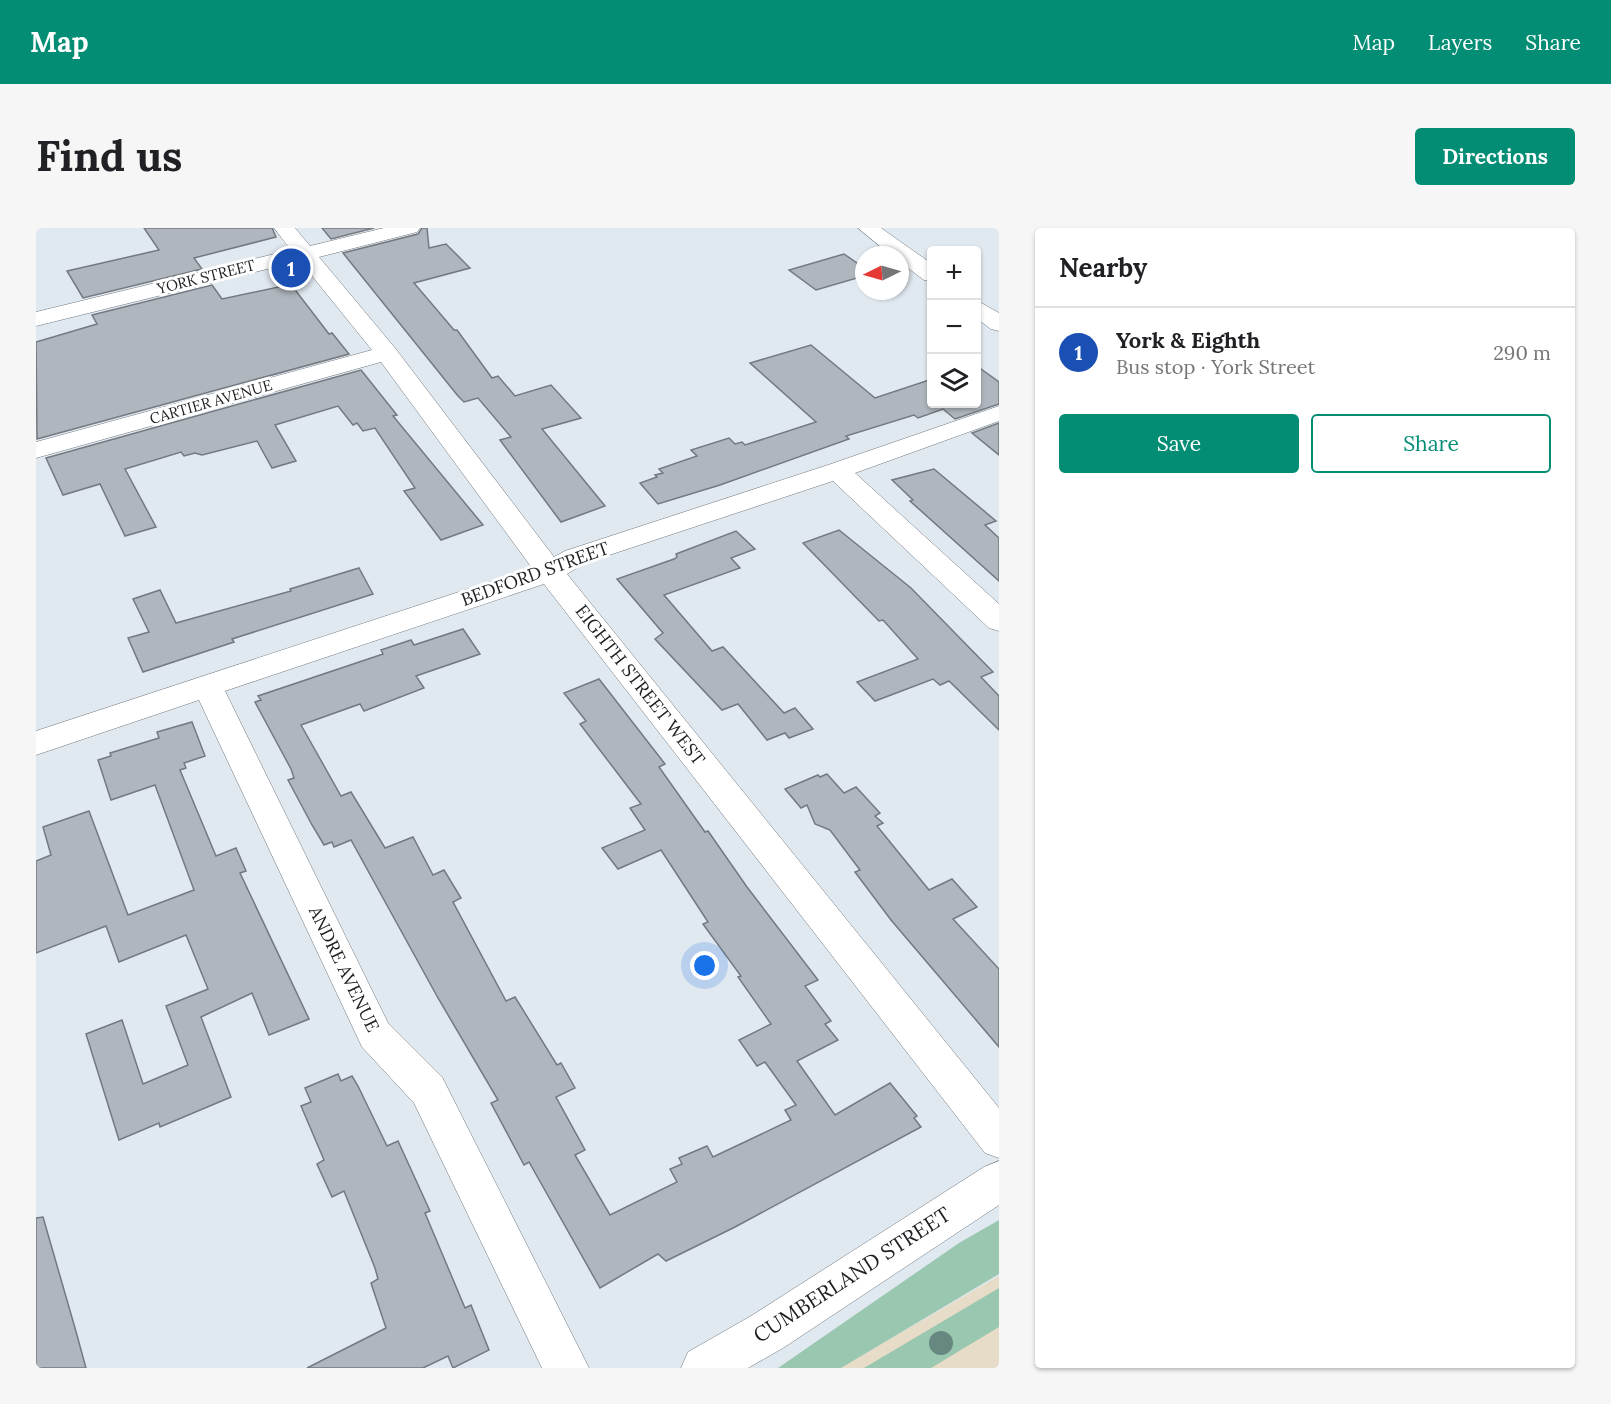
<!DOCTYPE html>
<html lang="en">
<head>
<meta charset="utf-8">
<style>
  :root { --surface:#fff; --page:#f6f6f6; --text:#202124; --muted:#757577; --line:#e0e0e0; --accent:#038d74 }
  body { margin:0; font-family:Lora,serif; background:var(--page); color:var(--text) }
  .controls { position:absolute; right:18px; top:18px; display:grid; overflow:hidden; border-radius:6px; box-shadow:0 2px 4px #0004 }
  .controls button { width:54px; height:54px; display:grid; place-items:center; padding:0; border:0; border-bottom:2px solid var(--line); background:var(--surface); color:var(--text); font:30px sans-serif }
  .compass { position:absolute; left:819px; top:18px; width:54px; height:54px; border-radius:50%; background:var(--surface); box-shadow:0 2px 4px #0004; rotate:265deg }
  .you { position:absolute; left:669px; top:738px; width:21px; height:21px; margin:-15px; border:4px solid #fff; border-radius:50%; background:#1a73e8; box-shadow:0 0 0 9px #1a73e833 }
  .badge { display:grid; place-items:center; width:39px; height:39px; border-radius:50%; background:var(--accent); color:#fff; font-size:20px; font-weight:700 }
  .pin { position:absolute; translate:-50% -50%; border:3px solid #fff; box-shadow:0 2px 6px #0006 }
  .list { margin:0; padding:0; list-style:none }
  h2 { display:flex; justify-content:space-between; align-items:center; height:78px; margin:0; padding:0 24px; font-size:26px }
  h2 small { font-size:20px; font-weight:400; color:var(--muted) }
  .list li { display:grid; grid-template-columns:39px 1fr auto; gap:18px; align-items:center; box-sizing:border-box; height:90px; padding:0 24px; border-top:2px solid var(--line) }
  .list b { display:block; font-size:22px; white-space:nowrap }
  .list p { margin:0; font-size:20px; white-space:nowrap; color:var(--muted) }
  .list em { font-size:20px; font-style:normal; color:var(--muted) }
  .actions { display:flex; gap:12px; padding:18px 24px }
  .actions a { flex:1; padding:14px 0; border:2px solid var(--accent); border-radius:6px; text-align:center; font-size:21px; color:var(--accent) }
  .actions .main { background:var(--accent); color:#fff }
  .icon { flex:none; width:33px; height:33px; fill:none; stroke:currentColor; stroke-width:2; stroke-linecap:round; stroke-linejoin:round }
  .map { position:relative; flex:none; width:963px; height:1140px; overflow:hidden; border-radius:6px }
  header { display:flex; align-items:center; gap:36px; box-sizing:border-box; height:84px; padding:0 30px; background:var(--accent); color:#fff }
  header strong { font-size:28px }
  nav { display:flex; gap:33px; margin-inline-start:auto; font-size:21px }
  .intro { display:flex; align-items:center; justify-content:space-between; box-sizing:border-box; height:144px; padding:0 36px }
  h1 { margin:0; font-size:42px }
  .button { padding:15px 27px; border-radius:6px; background:var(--accent); color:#fff; font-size:21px; font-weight:700 }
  main { display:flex; gap:36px; padding:0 36px }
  aside { flex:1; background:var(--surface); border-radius:6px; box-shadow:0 2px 4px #0004 }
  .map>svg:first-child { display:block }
  .commercial { fill:#e6dcc7 }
  .green { fill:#9ac7af }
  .building { fill:#afb6bd; stroke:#737980; stroke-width:1.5 }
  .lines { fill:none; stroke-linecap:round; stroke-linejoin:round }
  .minor-casing { stroke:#71777e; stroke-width:1 }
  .minor { fill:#fff; fill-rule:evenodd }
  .tree { fill:#678880 }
  .labels { text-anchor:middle; stroke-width:6; stroke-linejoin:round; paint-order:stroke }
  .far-street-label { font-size:15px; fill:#1d1f22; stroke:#fff }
  .street-label { font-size:18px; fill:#1d1f22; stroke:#fff }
  .near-street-label { font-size:21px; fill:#1d1f22; stroke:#fff }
</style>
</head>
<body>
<header>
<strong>Map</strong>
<nav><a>Map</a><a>Layers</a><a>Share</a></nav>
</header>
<div class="intro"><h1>Find us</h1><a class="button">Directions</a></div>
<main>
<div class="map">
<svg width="963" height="1140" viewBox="0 0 963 1140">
  <rect width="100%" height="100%" fill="#e0e8f0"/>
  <polygon class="commercial" points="963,1048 963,1140 804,1140"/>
  <g class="green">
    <polygon points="963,992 963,1046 805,1140 742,1140 923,1015"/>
    <polygon points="963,1060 963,1099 895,1140 828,1140"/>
  </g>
  <g class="building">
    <polygon points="108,0 236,0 240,9 158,30 166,41 47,70 31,43 123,22"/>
    <polygon points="286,0 338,0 295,11"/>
    <polygon points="386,0 391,0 393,20 410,16 434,40 378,55 418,102 421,102 456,150 462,148 479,168 515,157 545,190 506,201 569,278 525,294 464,212 475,209 442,170 428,174 422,168 307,25 382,6"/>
    <polygon points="808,26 828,40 828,48 780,62 753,42"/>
    <polygon points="176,57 186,71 247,58 249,61 257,59 293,106 296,105 313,126 1,211 0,114 61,96 56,87"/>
    <polygon points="775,117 839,170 896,151 896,176 940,176 940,142 945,141 963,154 963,176 919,191 907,181 882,190 878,187 810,208 813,211 684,257 622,276 604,255 621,249 619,247 627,245 623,241 661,228 655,222 693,210 699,216 706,214 709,217 780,194 714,135"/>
    <polygon points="325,142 361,187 357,188 447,297 405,312 368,263 379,260 339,200 327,203 321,195 317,197 302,178 239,197 260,233 236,240 221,213 166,227 159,225 148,228 145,224 89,241 120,299 89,308 64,256 27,267 10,230"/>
    <polygon points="963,195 963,227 936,205"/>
    <polygon points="898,241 960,293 949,297 963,310 963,353 874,273 877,272 856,252"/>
    <polygon points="803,302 875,360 957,444 945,449 963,468 963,502 913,453 904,457 897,451 839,473 821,454 882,431 847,392 843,393 767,315"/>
    <polygon points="700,303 719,321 695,330 704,340 628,367 676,423 687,419 748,485 759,480 777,501 753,510 749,505 731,512 702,476 686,482 619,411 627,405 581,351 638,331 641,329 640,326"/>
    <polygon points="323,340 337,366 196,411 198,414 107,444 92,410 113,404 97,371 124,362 140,395 255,363 254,361"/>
    <polygon points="427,401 444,426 380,448 388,460 328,483 324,476 265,497 305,568 315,564 349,620 377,609 397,647 408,642 425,670 417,674 470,773 479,769 521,837 525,835 539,860 520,869 549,922 539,927 574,987 641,954 634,941 646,936 643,930 671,918 677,929 755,892 749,882 760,877 729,834 721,838 703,812 735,796 702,749 705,748 667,696 672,694 625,622 582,641 566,620 609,602 594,580 605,576 544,496 550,493 528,465 563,451 629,536 623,539 669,604 672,603 711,659 782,752 769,758 795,793 789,796 802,812 761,833 799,887 854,855 881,888 878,890 885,899 699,999 630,1033 622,1026 564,1060 493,934 488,937 455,875 462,872 402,770 315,612 298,619 296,614 288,617 276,597 252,552 258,550 255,541 219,474 225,472 222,468 347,426 345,422 375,412 378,417"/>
    <polygon points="156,494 169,528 148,535 150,540 144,542 180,628 200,620 210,643 204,645 273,791 233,807 216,765 165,789 195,869 124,899 123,895 83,912 50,806 86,792 107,856 152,837 130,778 172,761 150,707 83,734 70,698 0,725 0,633 15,627 7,599 53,583 92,687 158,662 119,557 75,572 62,532 75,528 74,525 123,510 121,504"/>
    <polygon points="791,546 808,565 820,559 844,585 839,588 847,595 841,598 893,662 916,651 941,679 917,691 963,741 963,819 855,692 819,644 824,642 794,602 779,596 771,577 765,580 749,561 782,547 784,549"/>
    <polygon points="302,846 305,853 316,848 322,858 351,918 362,913 394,983 389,985 429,1080 435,1077 453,1122 417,1140 412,1128 387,1140 271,1140 350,1100 335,1055 342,1051 339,1040 308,963 296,969 281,936 288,932 265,878 275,874 269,860"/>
    <polygon points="7,989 39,1100 50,1140 0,1140 0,990"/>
  </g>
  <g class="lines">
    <g class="minor-casing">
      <g id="minor">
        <polygon points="238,0 259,0 274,18 348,0 384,0 381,4 283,29 359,120 518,329 529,323 792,237 963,178 963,193 819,245 963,376 963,403 953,400 797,253 549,335 531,346 963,880 963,930 949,925 508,356 189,463 352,795 406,849 553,1140 506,1140 378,875 326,819 163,472 0,527 0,503 496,340 345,134 0,230 0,214 336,122 264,33 0,98 0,84 255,22"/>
        <polygon points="822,0 845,0 896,36 896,53 888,52 864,34 864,27 855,27"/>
        <polygon points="940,72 963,85 963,103 955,101 940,90"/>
        <polygon points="963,933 963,977 747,1120 712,1140 645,1140 652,1124 715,1088 948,939"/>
      </g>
    </g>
    <use href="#minor" class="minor"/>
  </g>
  <circle class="tree" cx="905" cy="1115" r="12"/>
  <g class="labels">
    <g class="far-street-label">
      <text transform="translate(170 49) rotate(-14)" y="5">YORK STREET</text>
      <text transform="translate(175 174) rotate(-16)" y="5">CARTIER AVENUE</text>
    </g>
    <g class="street-label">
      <text transform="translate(499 346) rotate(-20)" y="6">BEDFORD STREET</text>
      <text transform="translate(604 457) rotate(52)" y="6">EIGHTH STREET WEST</text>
      <text transform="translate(308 741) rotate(64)" y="6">ANDRE AVENUE</text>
    </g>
    <g class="near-street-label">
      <text transform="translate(816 1047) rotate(-33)" y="7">CUMBERLAND STREET</text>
    </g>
  </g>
</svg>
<div class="controls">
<button>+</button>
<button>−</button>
<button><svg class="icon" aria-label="layers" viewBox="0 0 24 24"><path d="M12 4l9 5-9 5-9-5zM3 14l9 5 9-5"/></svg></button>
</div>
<svg class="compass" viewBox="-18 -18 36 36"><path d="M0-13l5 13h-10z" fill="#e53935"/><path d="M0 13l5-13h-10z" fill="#757577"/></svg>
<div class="you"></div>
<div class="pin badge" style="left:255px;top:40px;background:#1a4fb4">1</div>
</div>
<aside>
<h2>Nearby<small></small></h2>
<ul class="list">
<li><span class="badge" style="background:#1a4fb4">1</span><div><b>York &amp; Eighth</b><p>Bus stop · York Street</p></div><em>290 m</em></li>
</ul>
<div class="actions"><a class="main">Save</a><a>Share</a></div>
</aside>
</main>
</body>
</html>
